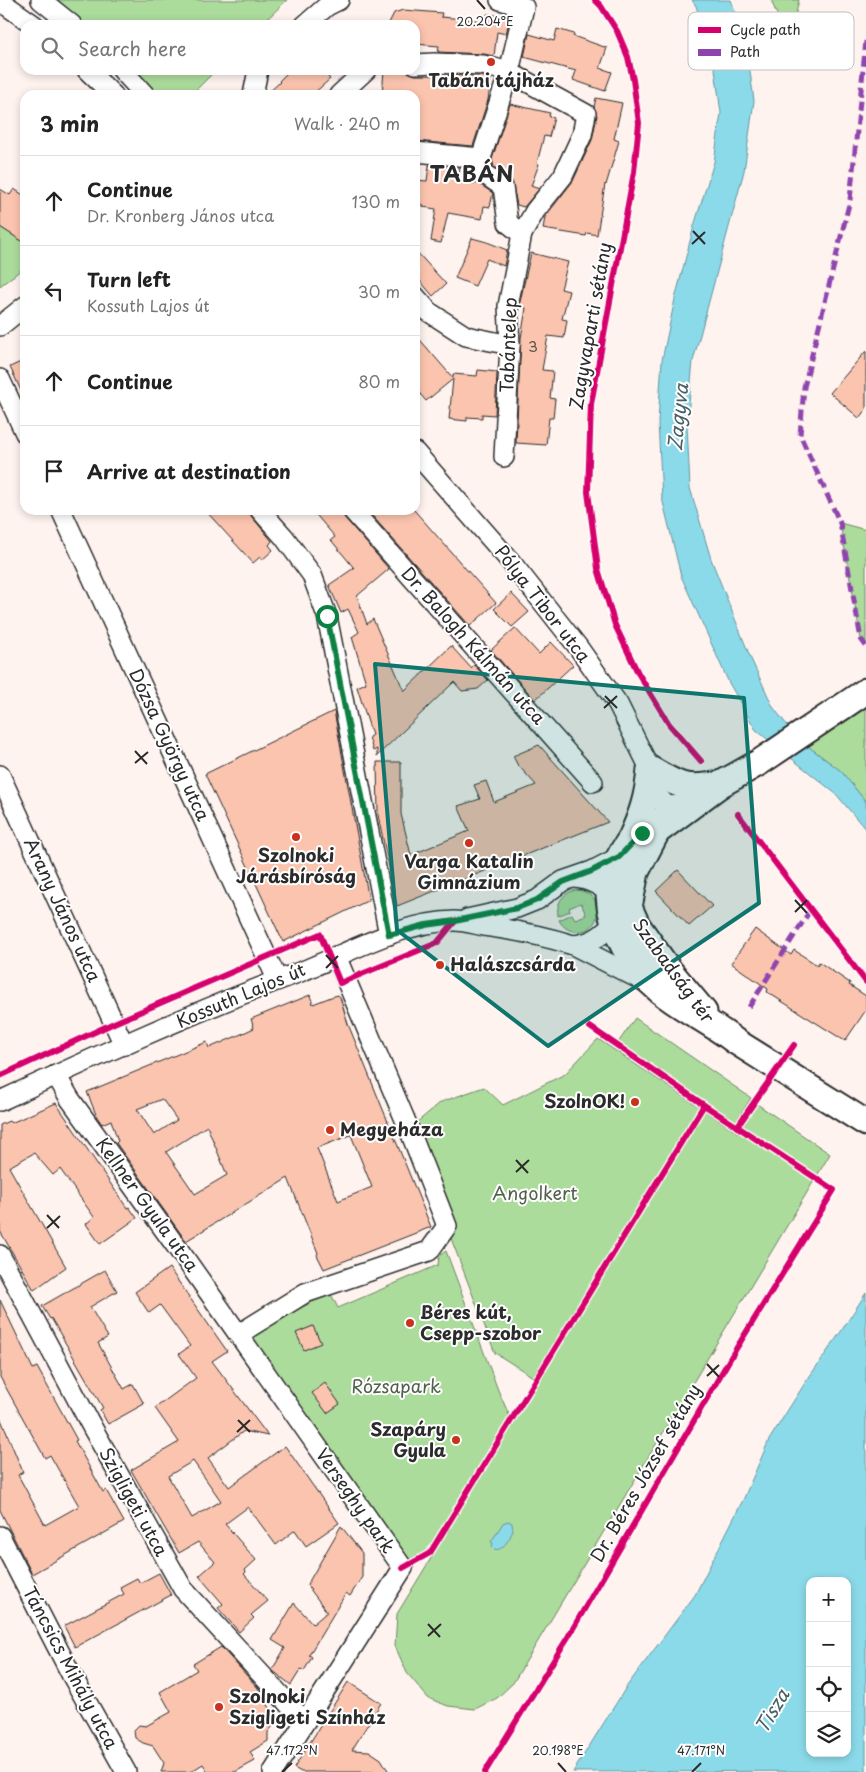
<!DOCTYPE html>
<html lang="en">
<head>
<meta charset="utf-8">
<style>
  :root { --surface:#fff; --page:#f2f2f2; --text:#222; --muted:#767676; --line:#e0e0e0 }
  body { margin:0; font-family:"Playpen Sans",sans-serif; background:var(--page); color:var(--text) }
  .controls { position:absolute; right:15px; bottom:15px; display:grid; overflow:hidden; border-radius:10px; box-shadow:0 2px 8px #0003 }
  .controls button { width:45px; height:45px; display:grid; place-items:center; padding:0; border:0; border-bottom:1px solid var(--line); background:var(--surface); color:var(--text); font:25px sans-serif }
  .stop { position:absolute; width:15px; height:15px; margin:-11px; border:4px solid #0b8043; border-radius:50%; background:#fff }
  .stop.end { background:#0b8043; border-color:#fff; box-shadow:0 1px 5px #0008 }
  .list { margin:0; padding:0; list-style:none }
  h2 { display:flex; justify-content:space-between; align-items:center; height:65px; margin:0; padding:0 20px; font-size:21px }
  h2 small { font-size:16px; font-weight:400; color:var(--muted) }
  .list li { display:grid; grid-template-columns:32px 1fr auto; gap:15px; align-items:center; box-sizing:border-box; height:90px; padding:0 20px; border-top:1px solid var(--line) }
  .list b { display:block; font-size:19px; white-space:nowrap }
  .list p { margin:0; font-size:16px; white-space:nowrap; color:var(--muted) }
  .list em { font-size:16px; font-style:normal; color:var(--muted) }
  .icon { flex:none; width:28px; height:28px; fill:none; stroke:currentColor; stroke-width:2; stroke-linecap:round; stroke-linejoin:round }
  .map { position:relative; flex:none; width:866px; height:1772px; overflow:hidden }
  .search { position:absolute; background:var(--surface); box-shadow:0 2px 8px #0003; left:20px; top:20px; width:400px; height:55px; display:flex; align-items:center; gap:12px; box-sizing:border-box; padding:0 18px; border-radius:15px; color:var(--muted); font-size:19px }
  .panel { position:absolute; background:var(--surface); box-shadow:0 2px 8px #0003; left:20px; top:90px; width:400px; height:425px; border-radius:15px }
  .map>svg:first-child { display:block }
  .green { fill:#acdc9c; stroke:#6c8464 }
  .water { fill:#8bdaea; stroke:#65949e; fill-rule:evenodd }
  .building { fill:#fbc4af; stroke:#2b2b2b; fill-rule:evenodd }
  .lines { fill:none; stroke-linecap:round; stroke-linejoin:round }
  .minor-casing { stroke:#2b2b2b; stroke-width:22 }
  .major-casing { stroke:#2b2b2b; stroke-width:29 }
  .minor { stroke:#fff; stroke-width:19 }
  .major { stroke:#fff; stroke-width:25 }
  .quiet { stroke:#8e44ad; stroke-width:5; stroke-dasharray:10 5; stroke-linecap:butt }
  .cycleway-casing { stroke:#fff; stroke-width:9 }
  .cycleway { stroke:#d6006c; stroke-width:6 }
  .route { stroke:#0b8043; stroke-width:6 }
  .marked { fill:#0f766e; fill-opacity:0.2; stroke:#0f766e; stroke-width:4; stroke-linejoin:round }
  .ticks { fill:none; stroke:#2b2b2b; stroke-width:2 }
  .poi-dot { fill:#c8321e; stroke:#fff; stroke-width:2 }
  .labels { text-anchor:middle; stroke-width:4; stroke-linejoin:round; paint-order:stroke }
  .number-label { font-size:15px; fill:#5f514c }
  .poi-label { font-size:18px; font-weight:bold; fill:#2b2b2b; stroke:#fff; text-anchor:start }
  .street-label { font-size:18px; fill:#2b2b2b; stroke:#fff }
  .park-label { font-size:18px; fill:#52604d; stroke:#fff }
  .water-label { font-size:19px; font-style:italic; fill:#486064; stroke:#fff }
  .district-label { font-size:22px; font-weight:bold; letter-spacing:1px; fill:#2b2b2b; stroke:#fff }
  .key { fill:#fff; stroke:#bfbfbf; stroke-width:1 }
  .key-label { font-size:14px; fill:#2b2b2b }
  .ticks-label { font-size:12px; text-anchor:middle; fill:#2b2b2b; stroke:#fff; stroke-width:4; stroke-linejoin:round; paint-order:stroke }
</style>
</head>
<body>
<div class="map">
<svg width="866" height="1772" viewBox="0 0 866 1772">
  <rect width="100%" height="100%" fill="#fef3ef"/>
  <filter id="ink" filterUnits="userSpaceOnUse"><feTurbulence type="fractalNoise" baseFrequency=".02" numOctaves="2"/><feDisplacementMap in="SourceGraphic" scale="10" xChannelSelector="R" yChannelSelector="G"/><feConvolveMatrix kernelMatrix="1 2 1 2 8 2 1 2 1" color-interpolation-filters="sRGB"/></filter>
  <g filter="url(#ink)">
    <g class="green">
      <polygon points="41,0 287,0 261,25 72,25"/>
      <polygon points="771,0 799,0 789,44"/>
      <polygon points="122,70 216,70 191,95 145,95"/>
      <polygon points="0,227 25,243 25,267 0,286"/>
      <polygon points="840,523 866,530 866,646 861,639"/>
      <polygon points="866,692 866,802 841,771 797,738"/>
      <path d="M 575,890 C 609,891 602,936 574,931 C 567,930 562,926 559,920 L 572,914 L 575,919 L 586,915 L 581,903 L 569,908 L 570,911 L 558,916 C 556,903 562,894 575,890 Z"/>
      <polygon points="635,1018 751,1098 735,1123 618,1043"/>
      <polygon points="598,1039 699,1107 533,1377 495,1353 409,1129 441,1102 484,1087 503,1105 565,1074"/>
      <polygon points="757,1104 830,1154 513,1683 497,1698 475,1709 448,1706 428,1698 407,1673 395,1646 397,1614 704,1110 738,1133"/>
      <polygon points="446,1251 498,1390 510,1417 429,1549 403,1563 247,1337 312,1302 331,1294 338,1308 438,1265 439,1256"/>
    </g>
    <g class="water">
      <polygon points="692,0 731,0 746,42 754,101 744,171 693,361 687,425 690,488 711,559 751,659 773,707 797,738 841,771 866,802 866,830 836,794 756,730 729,683 681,576 662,498 658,422 662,360 675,299 694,226 714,162 721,113 714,62 696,6"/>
      <path d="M 866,1293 L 866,1771 L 573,1772 L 627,1686 L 695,1595 L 744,1498 L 769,1440 L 805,1383 L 840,1333 ZM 810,1581 L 847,1581 L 847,1753 L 810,1753 Z"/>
      <path d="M 508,1521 L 512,1523 C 512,1525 513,1529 513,1530 C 510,1539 500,1556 492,1547 L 493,1543 L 491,1542 L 503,1523 Z"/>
    </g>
    <g class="building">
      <polygon points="403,10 442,13 441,17 487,21 487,14 510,17 506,34 497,32 494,56 484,54 438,52 439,46 415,44 415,25 388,25 394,13"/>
      <polygon points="557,29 574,34 573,36 607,48 600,68 612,72 605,91 573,80 576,71 524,57 529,34 554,41"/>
      <polygon points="290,70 335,70 328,77 330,79 312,95 266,95 280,82 279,81"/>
      <polygon points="384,70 406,71 415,75 481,76 491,79 488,100 473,146 415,141 415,95 382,95"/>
      <polygon points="596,98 622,103 614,139 619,141 606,185 605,184 597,235 587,233 586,236 543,229 545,217 573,181 592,140 597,116 594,107"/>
      <polygon points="510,104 550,113 549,116 554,118 549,137 544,136 537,163 539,164 531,186 539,189 524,207 517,205 512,181 494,167 492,159"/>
      <polygon points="429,165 460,167 458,180 479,184 493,193 490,207 484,206 482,219 448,213 441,243 431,241 436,209 423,207 424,205 415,204 415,180 427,181"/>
      <polygon points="0,189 10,195 14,189 25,196 25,243 0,227"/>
      <polygon points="472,238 487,242 507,250 504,266 487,259 475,286 455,278"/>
      <polygon points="415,250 446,284 433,296 415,275"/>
      <polygon points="531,253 568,262 561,289 569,291 562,319 567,320 564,338 548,336 542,370 553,371 550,398 555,399 553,418 549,418 546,445 516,443 521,338 526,308 519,306"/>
      <polygon points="415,334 453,378 453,374 477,376 478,370 497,372 495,415 482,414 482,418 467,417 467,421 449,419 453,379 426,401 415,388"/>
      <polygon points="866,351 866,409 859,418 830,393"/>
      <polygon points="25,360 25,399 10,367"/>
      <polygon points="205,510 248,510 252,517 272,541 269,545 273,550 262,560 260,557 253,563"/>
      <polygon points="312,510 341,510 344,517 389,569 357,596 367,624 373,619 404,691 451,646 471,668 474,665 488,680 478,689 462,691 454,682 377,756 377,749 373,751 369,737 372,735 357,687 366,683 352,637 359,632 348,609 341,613 329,585 354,568 331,540 335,537"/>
      <polygon points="367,510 414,510 496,603 470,626"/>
      <polygon points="511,593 529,612 512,627 494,609"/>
      <polygon points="515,628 539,654 551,642 573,665 535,700 491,650"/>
      <polygon points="334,711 369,900 283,942 205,774"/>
      <polygon points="539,745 608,822 397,906 378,815 377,762 401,762 401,814 411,855 469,831 458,806 480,799 474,785 486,781 494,802 536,785 517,764 513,756"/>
      <polygon points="678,870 712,906 689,926 656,891"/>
      <polygon points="755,929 791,955 794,950 817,965 819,962 850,983 849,985 866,996 866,1010 845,1041 767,992 768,989 731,963"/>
      <path d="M 310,995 L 313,1004 L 331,997 L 338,995 L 340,997 L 348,1024 L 431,1227 L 324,1269 L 317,1255 L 318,1253 L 288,1178 L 186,1241 L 116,1143 L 118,1141 L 111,1120 L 102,1124 L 97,1117 L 87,1092 L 207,1042 L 209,1048 L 237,1036 L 254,1028 L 251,1019 ZM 162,1099 L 177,1120 L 154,1135 L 137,1109 ZM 207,1126 L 227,1175 L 195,1194 L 166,1152 ZM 351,1135 L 372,1187 L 338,1201 L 317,1148 Z"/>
      <polygon points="56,1103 127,1208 129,1207 137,1218 100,1244 86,1224 94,1217 60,1169 53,1175 34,1153 9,1167 66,1267 34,1290 0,1231 0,1125 9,1121 11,1123"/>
      <path d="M 169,1268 L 227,1351 L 212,1361 L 268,1436 L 244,1431 L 208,1458 L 229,1487 L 285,1446 L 339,1523 L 306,1546 L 295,1530 L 276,1545 L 248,1507 L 225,1524 L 256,1560 L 245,1570 L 246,1572 L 244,1574 L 268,1601 L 251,1615 L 254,1618 L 239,1632 L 218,1608 L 223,1604 L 199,1576 L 215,1562 L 198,1542 L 179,1553 L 131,1470 L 179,1442 L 155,1408 L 196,1378 L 179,1354 L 190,1346 L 160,1305 L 149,1313 L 135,1292 ZM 193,1461 L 221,1501 L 192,1518 L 168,1476 Z"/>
      <polygon points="105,1270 117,1291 90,1307 108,1337 98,1343 124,1389 133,1384 144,1404 108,1424 100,1410 103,1408 51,1318 50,1319 42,1306"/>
      <polygon points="0,1300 33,1369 37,1367 77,1440 75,1441 103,1492 106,1490 124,1522 32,1574 0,1510 0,1417 23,1472 18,1475 45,1525 79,1506 50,1455 45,1458 0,1377"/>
      <polygon points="313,1326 321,1343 304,1350 296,1333"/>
      <polygon points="325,1383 340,1404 327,1413 312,1393"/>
      <polygon points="341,1526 362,1553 362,1577 350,1596 346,1593 309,1655 312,1657 304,1671 301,1669 291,1685 272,1670 285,1648 272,1640 294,1603 313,1624 327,1612 307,1585"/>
      <polygon points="159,1573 171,1595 75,1647 64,1626 124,1594 120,1587 137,1578 140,1583"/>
      <polygon points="221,1647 258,1688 273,1713 271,1715 273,1726 268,1732 268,1741 250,1752 255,1761 235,1772 208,1772 203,1764 190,1772 161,1772 164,1763 153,1746 143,1743 135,1738 134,1730 139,1725 146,1726 171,1712 160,1692 197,1670 193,1664"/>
      <polygon points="348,1682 381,1703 352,1750 369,1751 381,1759 389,1772 301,1772 294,1768"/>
    </g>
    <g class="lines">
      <g class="minor-casing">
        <g id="minor">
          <polyline points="41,0 72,25"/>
          <polyline points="500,0 524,7 509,72 481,158 483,173 503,187 508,223 522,234"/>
          <polyline points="0,1 34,25"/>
          <polyline points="305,25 327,6 339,0"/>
          <polyline points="415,64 434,63 483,65 509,72 586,114 582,135 563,176 535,211 522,234 508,306 510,345 504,457"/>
          <polyline points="87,70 113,95"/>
          <polyline points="122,70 145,95"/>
          <polyline points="253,95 258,70"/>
          <polyline points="339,95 366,70"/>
          <polyline points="415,152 481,158"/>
          <polyline points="415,296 429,312 466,336 510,345"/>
          <polyline points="0,326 25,306"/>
          <polyline points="0,379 25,433"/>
          <polyline points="415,452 511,562 578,647 618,704 650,769 654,792 666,805 674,806 694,801"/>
          <polyline points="61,510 277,979"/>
          <polyline points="260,510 284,537 312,575 327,616 389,935"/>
          <polyline points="352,510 593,782"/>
          <polyline points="0,775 124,1045"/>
          <polyline points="467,919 517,908 537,900 563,881 592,871 619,857"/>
          <path d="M 573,945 C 599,944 612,925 629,907 C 611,895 596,879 574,878"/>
          <polyline points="56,1075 70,1099 186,1260 403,1568 273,1772"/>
          <path d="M 0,1101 C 99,1055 198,1010 300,972 C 348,953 401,922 454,921 C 464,921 474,924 484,926 C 514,930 544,936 573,945 L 649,984"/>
          <polyline points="0,1255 92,1427 183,1589 304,1721"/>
          <polyline points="239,1334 305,1293 429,1251 447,1226 409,1129 336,956"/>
          <polyline points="0,1536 71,1674 126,1772"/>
        </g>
      </g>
      <g class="major-casing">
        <g id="major">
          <path d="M 721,784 C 685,790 681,787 650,769 C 648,796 642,814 631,838 C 627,845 622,851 619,858 C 615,868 609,884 609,895 C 610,930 632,968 659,990 C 683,1010 711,1022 735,1041 L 866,1123"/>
          <polyline points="664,818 636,872 629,907 637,925 669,970 704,1012"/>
          <polyline points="659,830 721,784 760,762 866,691"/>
        </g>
      </g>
      <use href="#minor" class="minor"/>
      <use href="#major" class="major"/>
      <g class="quiet">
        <polyline points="866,41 850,200 804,387 800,435 840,523 861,639 866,646"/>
        <polyline points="749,1007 811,909"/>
      </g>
      <g class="cycleway-casing">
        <g id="cycleway">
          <polyline points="595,0 601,6 617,31 628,57 633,80 639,123 634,172 591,404 588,492 598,569 615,625 638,673 669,724 701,761"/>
          <polyline points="738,814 866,982"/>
          <polyline points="0,1076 114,1023 320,934 340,983 437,943 455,921"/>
          <polyline points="737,1127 794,1045"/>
          <polyline points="403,1568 430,1553 704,1105"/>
          <polyline points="485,1772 568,1637 731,1357 834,1190 704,1105 590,1027"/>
        </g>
      </g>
      <use href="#cycleway" class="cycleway"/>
    </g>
  </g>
  <g class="lines" filter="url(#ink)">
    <polyline class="route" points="327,616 389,935 426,925 455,921 517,908 537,900 563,882 592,871 619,857 642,833"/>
  </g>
  <path class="marked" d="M 375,664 L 744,698 L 759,903 L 548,1046 L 397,930 Z"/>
  <path class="ticks" d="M 477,0 L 485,9M 693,231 L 705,244M 692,244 L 705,232M 605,696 L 617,708M 604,708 L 617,696M 135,751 L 147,764M 135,763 L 148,752M 795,900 L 807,913M 795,912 L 807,900M 326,955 L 338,968M 326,968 L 338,956M 516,1160 L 528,1173M 516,1172 L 529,1160M 47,1215 L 59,1228M 47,1228 L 60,1216M 707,1364 L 719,1377M 707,1376 L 719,1365M 238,1420 L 250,1432M 237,1432 L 250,1420M 428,1624 L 440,1637M 428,1636 L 441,1624M 558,1763 L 566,1772M 282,1772 L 292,1763M 692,1772 L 701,1763"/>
  <g class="poi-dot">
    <circle cx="491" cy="62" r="5"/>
    <circle cx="296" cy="837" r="5"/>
    <circle cx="469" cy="843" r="5"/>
    <circle cx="440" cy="965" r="5"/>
    <circle cx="635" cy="1102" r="5"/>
    <circle cx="330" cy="1130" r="5"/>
    <circle cx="410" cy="1323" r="5"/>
    <circle cx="456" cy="1440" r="5"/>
    <circle cx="219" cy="1707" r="5"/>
  </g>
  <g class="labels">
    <g class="number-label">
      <text x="533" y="352">3</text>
    </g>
    <g class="poi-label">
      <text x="491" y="87" text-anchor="middle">Tabáni tájház</text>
      <text x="296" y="862" text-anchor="middle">Szolnoki<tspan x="296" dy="21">Járásbíróság</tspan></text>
      <text x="469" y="868" text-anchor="middle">Varga Katalin<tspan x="469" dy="21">Gimnázium</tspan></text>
      <text x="450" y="971">Halászcsárda</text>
      <text x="625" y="1108" text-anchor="end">SzolnOK!</text>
      <text x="340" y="1136">Megyeháza</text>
      <text x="420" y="1319">Béres kút,<tspan x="420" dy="21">Csepp-szobor</tspan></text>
      <text x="446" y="1436" text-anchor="end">Szapáry<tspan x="446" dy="21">Gyula</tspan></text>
      <text x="229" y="1703">Szolnoki<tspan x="229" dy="21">Szigligeti Színház</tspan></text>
    </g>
    <g class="street-label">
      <text transform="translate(591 326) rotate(-80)" y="6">Zagyvaparti sétány</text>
      <text transform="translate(509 345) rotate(-88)" y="6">Tabántelep</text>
      <text transform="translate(542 604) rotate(52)" y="6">Pólya Tibor utca</text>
      <text transform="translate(473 646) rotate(48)" y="6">Dr. Balogh Kálmán utca</text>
      <text transform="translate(169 745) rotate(65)" y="6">Dózsa György utca</text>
      <text transform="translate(62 910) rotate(65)" y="6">Arany János utca</text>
      <text transform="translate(673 971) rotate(54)" y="6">Szabadság tér</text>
      <text transform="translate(241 996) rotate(-23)" y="6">Kossuth Lajos út</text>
      <text transform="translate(147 1205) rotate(54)" y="6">Kellner Gyula utca</text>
      <text transform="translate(646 1473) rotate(-60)" y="6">Dr. Béres József sétány</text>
      <text transform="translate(355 1501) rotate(55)" y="6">Verseghy park</text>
      <text transform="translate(133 1502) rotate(61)" y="6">Szigligeti utca</text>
      <text transform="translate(70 1668) rotate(62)" y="6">Táncsics Mihály utca</text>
    </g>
    <g class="park-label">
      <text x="535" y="1200">Angolkert</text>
      <text x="396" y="1393">Rózsapark</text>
    </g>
    <g class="water-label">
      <text transform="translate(678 417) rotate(-84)" y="7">Zagyva</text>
      <text transform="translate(772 1711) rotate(-59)" y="7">Tisza</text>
    </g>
    <g class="district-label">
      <text x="472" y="182">TABÁN</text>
    </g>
  </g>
  <rect x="688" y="12" width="166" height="58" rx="8" class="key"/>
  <rect x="698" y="27" width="23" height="6" fill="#d6006c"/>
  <rect x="698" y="49" width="23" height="7" fill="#8e44ad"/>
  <g class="key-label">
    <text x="730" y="35">Cycle path</text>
    <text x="730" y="57">Path</text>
  </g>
  <g class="ticks-label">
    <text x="485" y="26">20.204°E</text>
    <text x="558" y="1755">20.198°E</text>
    <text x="292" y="1755">47.172°N</text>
    <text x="701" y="1755">47.171°N</text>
  </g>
</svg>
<div class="controls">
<button>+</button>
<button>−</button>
<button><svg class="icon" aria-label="locate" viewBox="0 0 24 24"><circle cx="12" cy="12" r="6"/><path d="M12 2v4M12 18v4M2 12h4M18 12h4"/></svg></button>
<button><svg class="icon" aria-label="layers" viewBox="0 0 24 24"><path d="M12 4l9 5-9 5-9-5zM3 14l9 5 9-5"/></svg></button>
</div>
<div class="stop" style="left:327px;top:616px"></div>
<div class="stop end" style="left:642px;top:833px"></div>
<div class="search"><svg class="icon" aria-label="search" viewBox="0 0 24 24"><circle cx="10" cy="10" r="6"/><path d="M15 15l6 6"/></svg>Search here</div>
<section class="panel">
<h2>3 min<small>Walk · 240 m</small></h2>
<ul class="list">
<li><svg class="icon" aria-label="ahead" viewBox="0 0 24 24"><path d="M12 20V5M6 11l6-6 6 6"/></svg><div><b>Continue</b><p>Dr. Kronberg János utca</p></div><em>130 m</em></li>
<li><svg class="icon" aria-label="left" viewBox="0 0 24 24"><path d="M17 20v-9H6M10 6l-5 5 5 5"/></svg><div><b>Turn left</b><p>Kossuth Lajos út</p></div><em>30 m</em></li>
<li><svg class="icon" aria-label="ahead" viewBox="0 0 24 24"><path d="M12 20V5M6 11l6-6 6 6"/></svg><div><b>Continue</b></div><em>80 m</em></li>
<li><svg class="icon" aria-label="arrive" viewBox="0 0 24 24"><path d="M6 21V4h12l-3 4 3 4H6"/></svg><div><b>Arrive at destination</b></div></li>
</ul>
</section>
</div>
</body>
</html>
